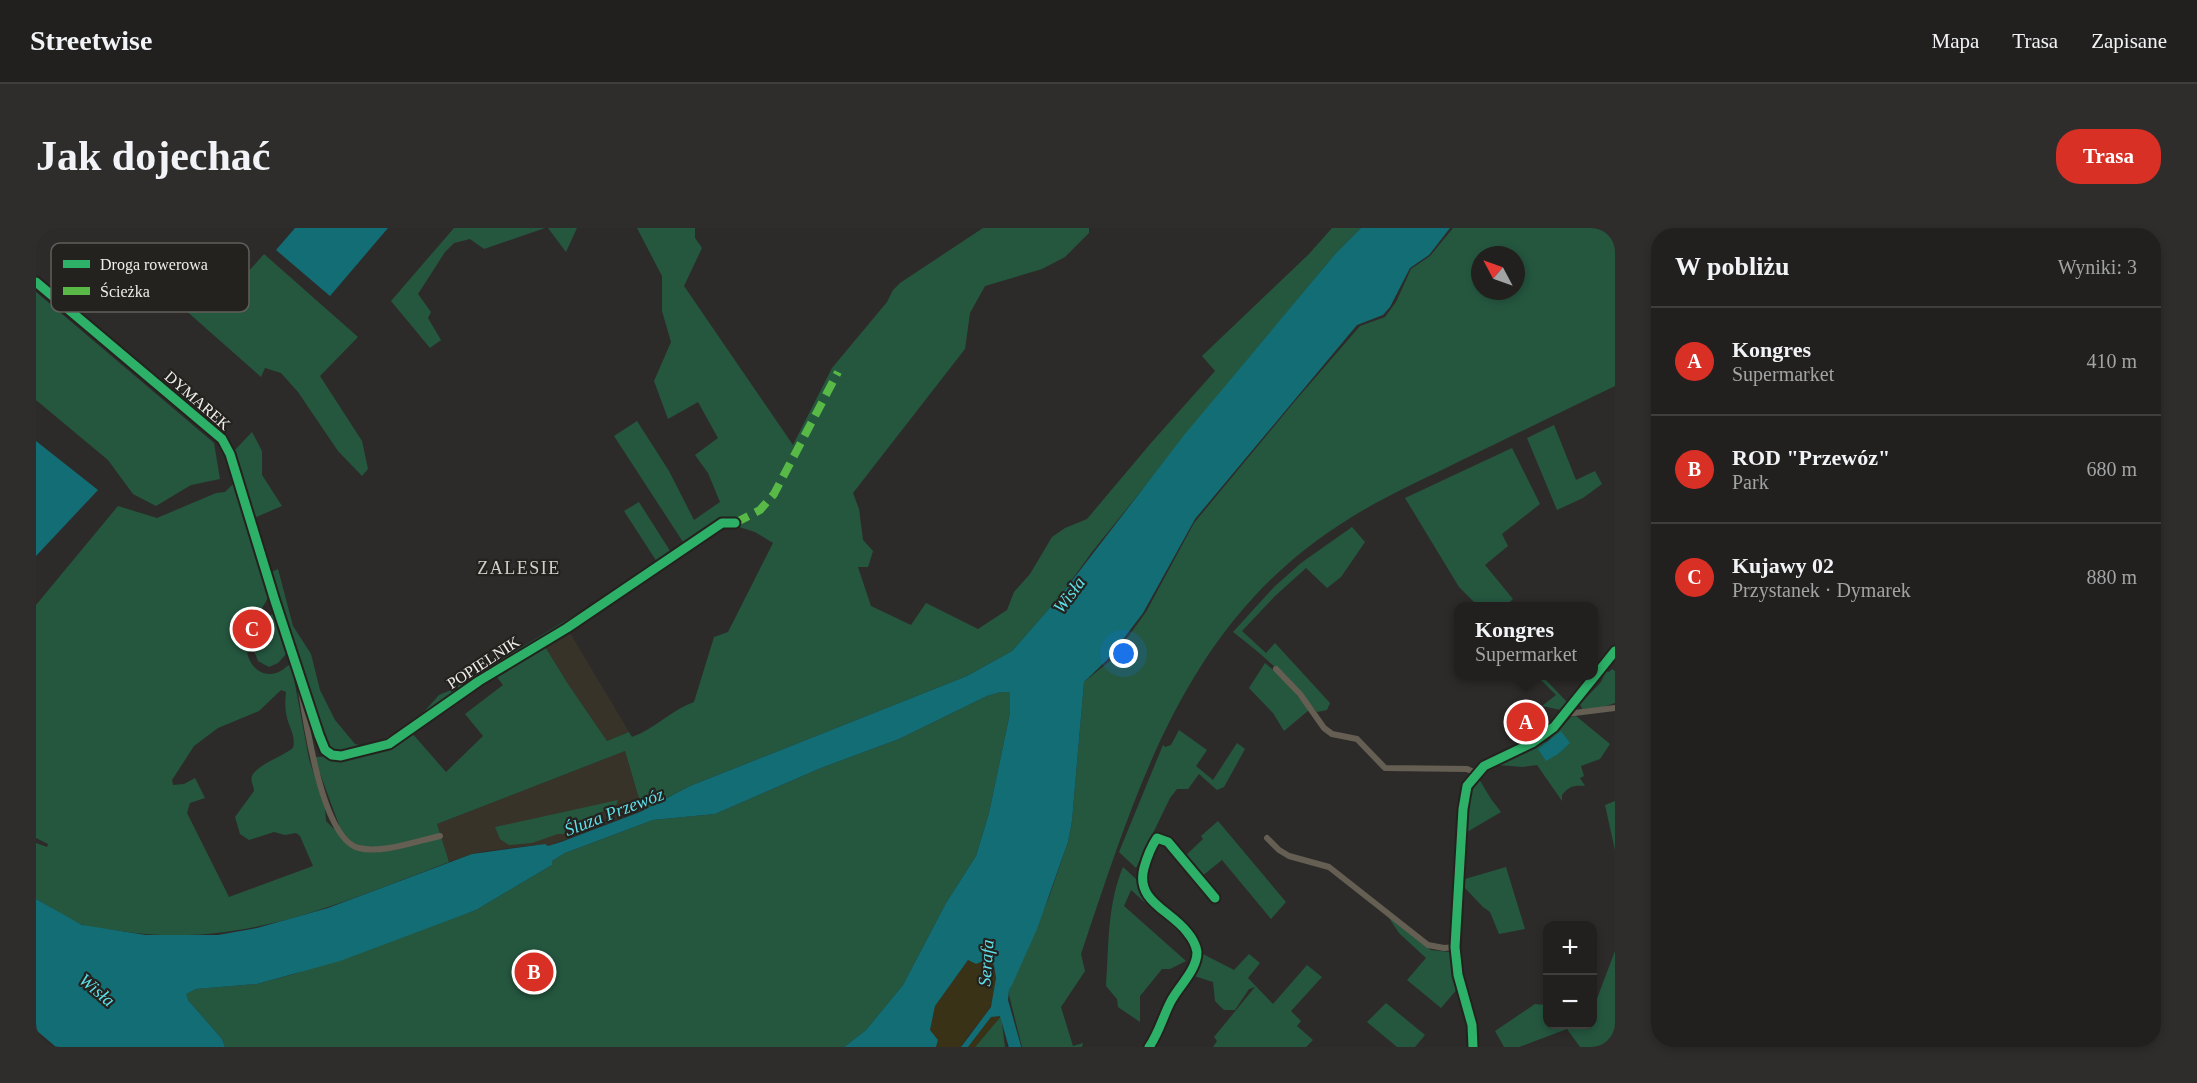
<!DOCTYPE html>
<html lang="pl">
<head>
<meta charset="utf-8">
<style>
  :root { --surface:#22201f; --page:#2e2d2c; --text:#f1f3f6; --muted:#a2a3a4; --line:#3f3e3d; --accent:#d93025 }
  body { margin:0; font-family:"Times New Roman",serif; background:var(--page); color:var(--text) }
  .controls { position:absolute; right:18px; bottom:18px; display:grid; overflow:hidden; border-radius:12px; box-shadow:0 3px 9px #0003 }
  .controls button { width:54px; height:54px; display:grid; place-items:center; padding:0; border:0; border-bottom:2px solid var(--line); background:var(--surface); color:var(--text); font:30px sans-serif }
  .compass { position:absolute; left:1435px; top:18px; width:54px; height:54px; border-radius:50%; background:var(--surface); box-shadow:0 3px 9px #0003; rotate:311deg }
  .you { position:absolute; left:1088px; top:426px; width:21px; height:21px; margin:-15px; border:4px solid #fff; border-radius:50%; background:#1a73e8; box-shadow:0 0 0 9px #1a73e833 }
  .badge { display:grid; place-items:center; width:39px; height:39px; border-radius:50%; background:var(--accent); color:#fff; font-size:20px; font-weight:700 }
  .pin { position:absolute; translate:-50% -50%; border:3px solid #fff; box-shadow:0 2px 6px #0006 }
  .popup { position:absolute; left:1418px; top:374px; width:144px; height:78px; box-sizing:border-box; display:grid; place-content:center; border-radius:12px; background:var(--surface); filter:drop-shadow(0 2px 4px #0005); font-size:20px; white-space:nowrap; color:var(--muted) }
  .popup b { font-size:22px; color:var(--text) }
  .popup::after { content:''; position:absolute; left:50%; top:100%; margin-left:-12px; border:12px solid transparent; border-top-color:var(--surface) }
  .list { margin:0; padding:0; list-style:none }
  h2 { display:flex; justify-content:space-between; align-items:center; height:78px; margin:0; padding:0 24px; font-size:26px }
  h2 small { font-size:20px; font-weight:400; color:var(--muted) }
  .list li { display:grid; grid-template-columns:39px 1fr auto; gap:18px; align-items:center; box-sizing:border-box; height:108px; padding:0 24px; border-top:2px solid var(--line) }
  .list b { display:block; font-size:22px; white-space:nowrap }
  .list p { margin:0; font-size:20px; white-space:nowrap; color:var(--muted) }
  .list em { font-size:20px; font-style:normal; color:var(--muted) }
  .map { position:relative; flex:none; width:1579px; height:819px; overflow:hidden; border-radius:24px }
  header { display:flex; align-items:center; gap:36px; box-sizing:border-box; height:84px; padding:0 30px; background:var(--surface); border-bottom:2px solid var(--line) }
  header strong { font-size:28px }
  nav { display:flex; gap:33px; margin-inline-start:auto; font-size:21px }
  .intro { display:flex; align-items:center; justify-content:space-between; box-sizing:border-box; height:144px; padding:0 36px }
  h1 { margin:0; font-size:42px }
  .button { padding:15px 27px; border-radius:24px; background:var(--accent); color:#fff; font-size:21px; font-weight:700 }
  main { display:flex; gap:36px; padding:0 36px }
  aside { flex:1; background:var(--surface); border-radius:24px; box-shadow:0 3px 9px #0003 }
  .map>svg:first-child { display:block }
  .built { fill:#373329 }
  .green { fill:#25573f; fill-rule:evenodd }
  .sand { fill:#3a3216 }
  .water { fill:#126d75 }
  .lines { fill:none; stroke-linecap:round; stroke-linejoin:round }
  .river { stroke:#126d75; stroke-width:12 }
  .minor { stroke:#655e53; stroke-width:6 }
  .tertiary { stroke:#655e53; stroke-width:8 }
  .quiet { stroke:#58b947; stroke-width:8; stroke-dasharray:15 8; stroke-linecap:butt }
  .cycleway-casing { stroke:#24221e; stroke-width:13 }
  .cycleway { stroke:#2db169; stroke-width:9 }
  .labels { text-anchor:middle; stroke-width:4.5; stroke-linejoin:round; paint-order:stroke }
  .street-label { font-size:16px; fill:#eeedea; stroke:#24221e }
  .neighbourhood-label { font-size:18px; letter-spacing:1.5px; fill:#d1cec9; stroke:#24221e }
  .water-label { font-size:18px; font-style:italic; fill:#5ee0ea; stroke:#24221e }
  .key { fill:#24221e; stroke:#615f5b; stroke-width:1.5 }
  .key-label { font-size:16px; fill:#eeedea }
</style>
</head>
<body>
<header>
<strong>Streetwise</strong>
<nav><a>Mapa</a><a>Trasa</a><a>Zapisane</a></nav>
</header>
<div class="intro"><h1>Jak dojechać</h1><a class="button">Trasa</a></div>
<main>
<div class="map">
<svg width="1579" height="819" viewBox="0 0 1579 819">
  <rect width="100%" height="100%" fill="#2d2b29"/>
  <g class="built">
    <polygon points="534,405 593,504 571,513 532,456 508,417 521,409 524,412"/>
    <polygon points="589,523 602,567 609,581 512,618 509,616 449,623 436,626 413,634 401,596"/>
  </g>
  <g class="green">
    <polygon points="418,0 509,0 448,21 434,11 418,15 409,24 382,66 395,84 392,90 405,112 394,120 355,73"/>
    <polygon points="512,0 541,0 530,24"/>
    <path d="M 601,0 L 659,0 L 659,10 L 666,20 L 648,58 L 757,217 L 796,140 L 851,74 L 857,62 L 864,55 L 947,0 L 1053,0 L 1053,5 L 1029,29 L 1006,41 L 949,58 L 934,85 L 929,121 L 817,265 L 823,281 L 827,312 L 837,323 L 832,339 L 822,339 L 835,378 L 875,397 L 890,375 L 942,401 L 971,382 L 978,364 L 994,346 L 1016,309 L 1029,300 L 1051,291 L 1115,215 L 1179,143 L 1166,128 L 1273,26 L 1296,0 L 1325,0 L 1300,25 L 1182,167 L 1056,324 L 1025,367 L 976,423 L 931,448 L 654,558 L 609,581 L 602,567 L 589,523 L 401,596 L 413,634 C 304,675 204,722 85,703 C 72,701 56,701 44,696 C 29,689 14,679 0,671 L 0,615 L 11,619 L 12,616 L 0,610 L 0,377 L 82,278 L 121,290 L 180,265 L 189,264 L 198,255 L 234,366 C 228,378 213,399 211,412 C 208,427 217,446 234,446 C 243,446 249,440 255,435 L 273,531 L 289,581 L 290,593 L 298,601 L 303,597 L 278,529 L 322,528 L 324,523 L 300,526 L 292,521 L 233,345 L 242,341 L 257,398 L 275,426 L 284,462 L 299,492 L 319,516 L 328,518 L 345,513 L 369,499 L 386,486 L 403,467 L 415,462 L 552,379 L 621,334 L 588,283 L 603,274 L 636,326 L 518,406 L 448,447 L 375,504 L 410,544 L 447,508 L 429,486 L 467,457 L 458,445 L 508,417 L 532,456 L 571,513 L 593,504 L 596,509 C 619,501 635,482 658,474 L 678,409 L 692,404 L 737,315 L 719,304 L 700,298 L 701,292 L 686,289 L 681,295 L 649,317 L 578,208 L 601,193 L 633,243 L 658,292 L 684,274 L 672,245 L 659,227 L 682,210 L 662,174 L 632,191 L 618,153 L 635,114 L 626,83 L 626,48 ZM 245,462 L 250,464 C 249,473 249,481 251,490 C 254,501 260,509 257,520 C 247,528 221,537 216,548 C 214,553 218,558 218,563 L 199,589 L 204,606 L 213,612 L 238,604 L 249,607 L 260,605 L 264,608 L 277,638 L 193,669 L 151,585 L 154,575 L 169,570 L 159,550 L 148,556 L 137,557 L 136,552 L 158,518 L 182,500 L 223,483 Z"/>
    <path d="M 1417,0 L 1579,0 L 1579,158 C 1527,183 1476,208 1424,233 C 1386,252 1347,269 1311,292 C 1150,392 1102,557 1045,726 L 1049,743 L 1025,779 L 1037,818 L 1047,815 L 1046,819 L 986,819 L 972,763 L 1013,669 L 1032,614 L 1036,593 L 1048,454 L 1075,432 L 1110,384 L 1158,295 L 1259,173 L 1324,98 L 1349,89 L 1360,74 L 1375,41 L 1394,28 ZM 1444,27 L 1480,27 L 1480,63 L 1444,63 Z"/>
    <polygon points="204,21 212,29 205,38 211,45 228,26 322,109 284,148 326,213 332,241 326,248 302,223 262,164 245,145 229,140 225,149 147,80 190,30"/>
    <polygon points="0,64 178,215 184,251 155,257 120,278 97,266 72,232 0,172"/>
    <polygon points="1518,197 1540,252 1559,243 1566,256 1547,270 1521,282 1491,210"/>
    <polygon points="216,204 226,223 226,247 246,278 218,290 197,229 198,223"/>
    <polygon points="1476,220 1504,276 1466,306 1472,318 1449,337 1477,371 1469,378 1442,378 1423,359 1369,270"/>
    <path d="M 1316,299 L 1329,314 L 1305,349 L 1291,360 L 1270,340 L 1239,368 L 1206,403 L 1230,425 L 1239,415 L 1294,475 L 1291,482 L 1281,484 C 1255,453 1229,428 1197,404 L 1238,359 L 1265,335 Z"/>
    <polygon points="238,386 250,426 242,435 233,439 222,433 217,420 221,408 234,387"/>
    <polygon points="1229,435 1247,450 1273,482 1248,503 1237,485 1213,460"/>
    <polygon points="1576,441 1579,443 1579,475 1564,480 1546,481 1544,476 1565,454 1570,443 1573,444"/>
    <polygon points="1501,448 1506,448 1531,474 1525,482 1506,478 1520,467"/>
    <polygon points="965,464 974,464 974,485 953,585 940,628 910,675 867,757 830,802 808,819 189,819 186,811 152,772 149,766 160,761 221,756 258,746 440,682 516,637 516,633 529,625 617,592 679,586 785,540 863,511 951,468"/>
    <path d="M 1540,488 L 1574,516 L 1564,531 L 1545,538 L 1548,548 L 1544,550 L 1549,558 C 1538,557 1533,558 1526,567 L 1526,573 L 1501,537 L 1487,539 L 1462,537 L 1512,513 L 1535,489 Z"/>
    <polygon points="1143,502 1171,522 1160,538 1177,552 1201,515 1209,521 1188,559 1181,562 1163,546 1152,561 1141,561 1134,570 1100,640 1083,624 1127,517 1129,519 1135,517"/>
    <path d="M 1443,551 L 1455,571 L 1465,584 L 1431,604 C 1432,586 1431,566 1443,551 Z"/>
    <polygon points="582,572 580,577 542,595 530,606 522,606 496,615 473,617 464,611 459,599"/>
    <polygon points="1579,573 1579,622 1569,577"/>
    <polygon points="1182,593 1250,674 1235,691 1186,632 1165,649 1148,629 1167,611 1165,608"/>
    <path d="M 1087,639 L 1101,652 L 1107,665 L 1140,697 L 1148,709 L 1095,662 L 1088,678 L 1150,733 L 1134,741 L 1126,741 L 1104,768 L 1104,794 L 1082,779 L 1081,771 L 1070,758 C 1073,718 1071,677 1087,639 Z"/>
    <polygon points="1470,639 1489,701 1463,706 1454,684 1447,679 1429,660 1429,651"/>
    <polygon points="1351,687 1395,722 1414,724 1422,760 1405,780 1371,752 1390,730 1363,705"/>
    <polygon points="1579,723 1579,819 1544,819 1531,801 1483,819 1468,819 1459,803 1499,776 1511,777 1512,796 1556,796 1557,781"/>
    <polygon points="1165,725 1198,742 1213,726 1224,735 1212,750 1237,776 1271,737 1286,749 1255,783 1265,793 1261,798 1277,812 1270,819 1177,819 1181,813 1178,809 1219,759 1213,761 1199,782 1188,782 1179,773 1177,754 1155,747"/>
    <polygon points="1350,775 1389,807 1379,819 1361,819 1331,794"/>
    <polygon points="965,788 969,819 939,819"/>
  </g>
  <g class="sand">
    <path d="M 955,730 C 961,744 961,768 953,781 C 945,794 932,805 925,819 L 900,819 L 902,812 L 894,802 L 899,778 L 932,732 L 940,736 Z"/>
    <polygon points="965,788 939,819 932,819 955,789"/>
  </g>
  <g class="water">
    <polygon points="259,0 352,0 294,68 240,22"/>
    <polygon points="1325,0 1414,0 1393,27 1374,40 1354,79 1347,87 1321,97 1159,291 1107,385 1072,431 1048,454 1036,593 1032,614 1001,701 976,757 966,773 965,788 955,789 932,819 925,819 955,779 960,750 958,738 954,730 940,736 932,732 899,778 894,802 902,812 900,819 808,819 830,802 867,757 910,675 940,628 953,585 974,485 974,464 965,464 951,468 863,511 785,540 679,586 617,592 529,625 516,633 516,637 440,682 304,733 221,756 160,761 150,766 152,772 186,811 189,819 20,819 0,802 0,671 46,697 110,707 182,707 221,700 292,680 436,626 509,616 512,618 525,614 604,584 654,558 931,448 976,423 1025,367 1149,206 1300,25"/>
    <polygon points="0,213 62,262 0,328"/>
    <polygon points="1525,503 1534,515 1522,526 1510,533 1502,521"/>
  </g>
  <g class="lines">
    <polyline class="river" points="967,759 966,773 979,819"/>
    <g class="minor">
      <polyline points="0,54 186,211 194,226 239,373 283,507 289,522 296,527 305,528 353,516 443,453 531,400 686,295 699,295"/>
      <polyline points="1240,441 1264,466 1288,500 1296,506 1321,511 1349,540 1431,541 1440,545"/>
      <path d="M 264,456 C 269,490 286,612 323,620 C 346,626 381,613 404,608"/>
      <polyline points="1530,486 1579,480"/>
      <polyline points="1231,610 1243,622 1253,628 1293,639 1392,717 1408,720 1419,719"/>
      <path d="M 1113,819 C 1123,805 1127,788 1135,773 C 1143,758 1161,742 1161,724 C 1160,717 1156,710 1151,704 C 1134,682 1099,673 1108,640 C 1111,629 1115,619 1121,610 L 1132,614 L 1179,670"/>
    </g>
    <polyline class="tertiary" points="1437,819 1436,797 1422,747 1419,719 1427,581 1431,558 1448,538 1496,515 1518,499 1579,423"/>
    <polyline class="quiet" points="699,295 724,282 738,266 802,144"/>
    <g class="cycleway-casing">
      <g id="cycleway">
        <polyline points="0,54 186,211 194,226 239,373 283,507 289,522 296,527 305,528 353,516 443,453 531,400 686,295 699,295"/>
        <path d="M 1113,819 C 1123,805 1127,788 1135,773 C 1143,758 1161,742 1161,724 C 1160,717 1156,710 1151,704 C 1134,682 1099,673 1108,640 C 1111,629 1115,619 1121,610 L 1132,614 L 1179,670"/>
        <polyline points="1437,819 1436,797 1422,747 1419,719 1427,581 1431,558 1448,538 1496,515 1518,499 1579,423"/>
      </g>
    </g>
    <use href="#cycleway" class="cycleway"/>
  </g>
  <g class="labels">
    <g class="street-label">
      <text transform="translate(162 172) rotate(41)" y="6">DYMAREK</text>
      <text transform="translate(447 434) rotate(-33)" y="6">POPIELNIK</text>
    </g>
    <g class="neighbourhood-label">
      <text x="483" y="346">ZALESIE</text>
    </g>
    <g class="water-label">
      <text transform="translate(1033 367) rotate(-53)" y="6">Wisła</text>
      <text transform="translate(578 584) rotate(-21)" y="6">Śluza Przewóz</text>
      <text transform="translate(950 735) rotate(-86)" y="6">Serafa</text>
      <text transform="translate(61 762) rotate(40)" y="6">Wisła</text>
    </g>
  </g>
  <rect x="15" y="15" width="198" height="69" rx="9" class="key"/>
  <rect x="27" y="32" width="27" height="8" fill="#2db169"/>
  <rect x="27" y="59" width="27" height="8" fill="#58b947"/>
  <g class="key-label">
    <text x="64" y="42">Droga rowerowa</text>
    <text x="64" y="69">Ścieżka</text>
  </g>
</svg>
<div class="controls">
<button>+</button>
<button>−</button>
</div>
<svg class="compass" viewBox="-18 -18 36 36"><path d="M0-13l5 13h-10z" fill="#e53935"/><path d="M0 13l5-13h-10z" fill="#a2a3a4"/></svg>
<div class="you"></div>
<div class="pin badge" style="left:1490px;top:494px">A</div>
<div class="popup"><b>Kongres</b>Supermarket</div>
<div class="pin badge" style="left:498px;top:744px">B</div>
<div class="pin badge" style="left:216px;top:401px">C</div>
</div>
<aside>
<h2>W pobliżu<small>Wyniki: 3</small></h2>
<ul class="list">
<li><span class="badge">A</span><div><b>Kongres</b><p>Supermarket</p></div><em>410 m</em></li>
<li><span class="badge">B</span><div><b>ROD &quot;Przewóz&quot;</b><p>Park</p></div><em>680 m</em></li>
<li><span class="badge">C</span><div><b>Kujawy 02</b><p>Przystanek · Dymarek</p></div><em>880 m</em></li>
</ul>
</aside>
</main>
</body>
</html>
